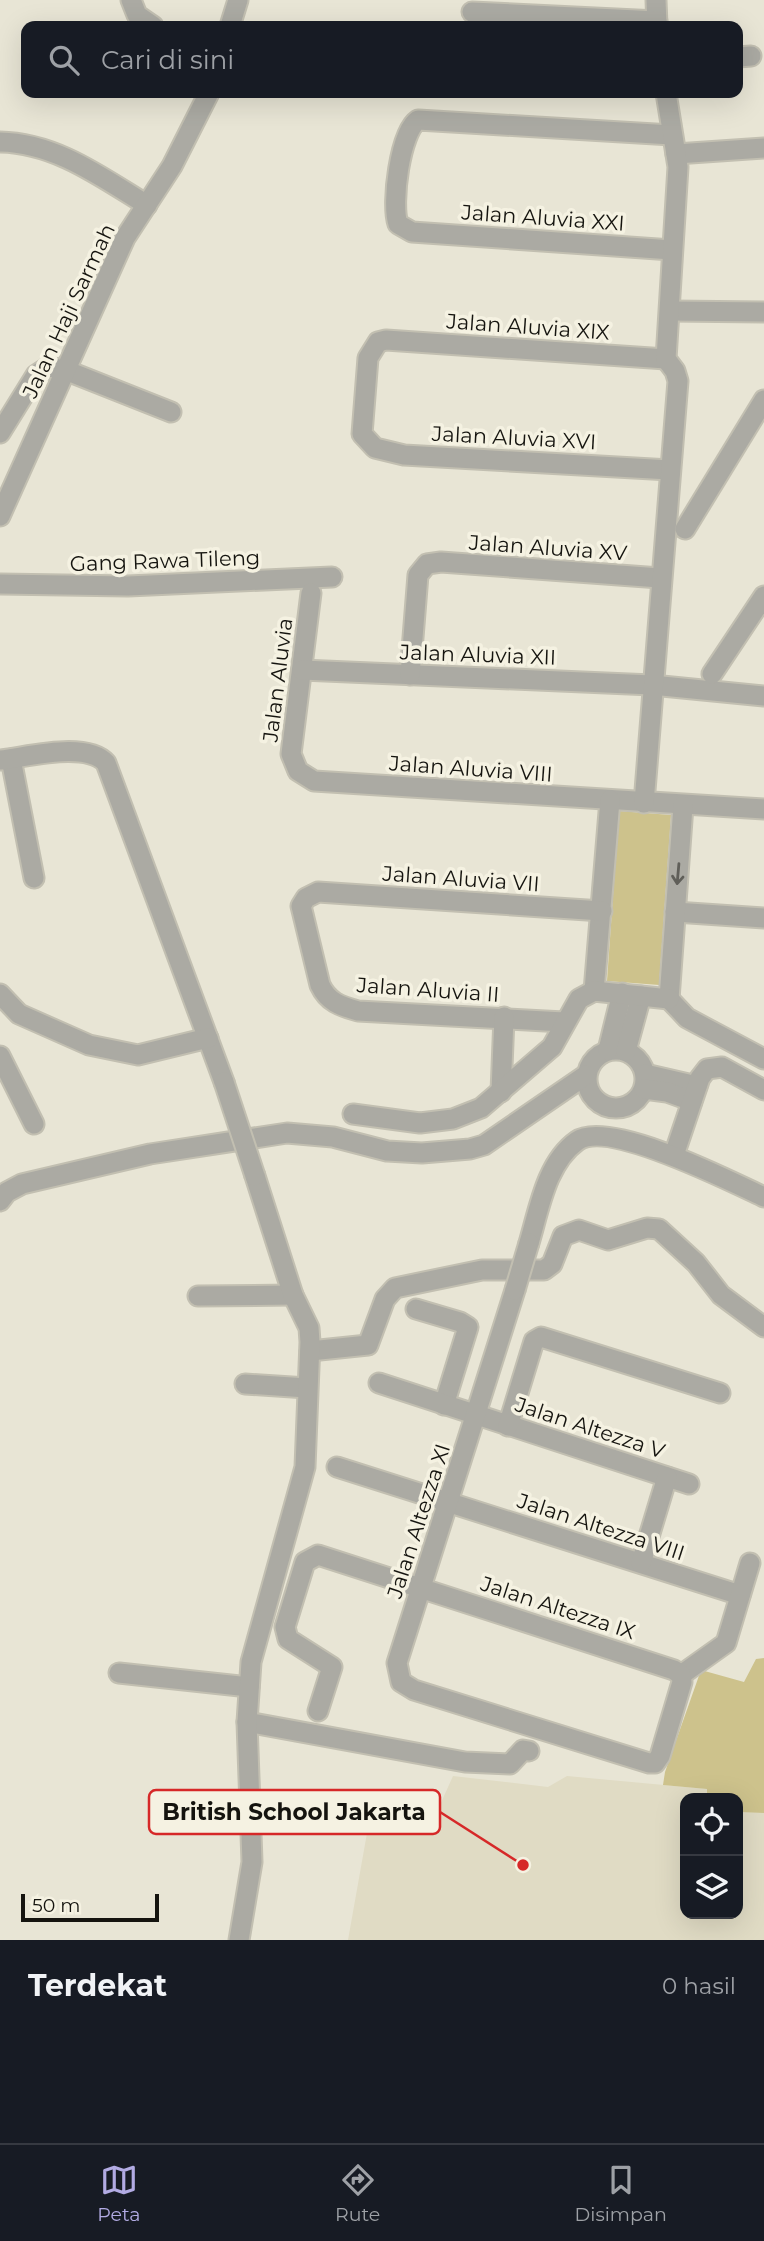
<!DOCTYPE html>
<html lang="id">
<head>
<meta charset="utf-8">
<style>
  :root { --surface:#171b24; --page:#20242c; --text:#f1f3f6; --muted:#9ea1a6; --line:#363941; --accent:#b2abe3 }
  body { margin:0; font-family:Montserrat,sans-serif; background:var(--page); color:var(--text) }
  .controls { position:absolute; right:21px; bottom:21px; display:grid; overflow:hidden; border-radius:14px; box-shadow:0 7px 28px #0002 }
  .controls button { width:63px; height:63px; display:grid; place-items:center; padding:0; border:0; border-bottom:2px solid var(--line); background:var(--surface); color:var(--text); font:35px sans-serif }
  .scale { position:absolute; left:21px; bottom:18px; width:138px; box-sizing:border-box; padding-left:7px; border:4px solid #15140f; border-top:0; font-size:19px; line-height:24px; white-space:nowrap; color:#15140f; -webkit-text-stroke:5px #f5f2e2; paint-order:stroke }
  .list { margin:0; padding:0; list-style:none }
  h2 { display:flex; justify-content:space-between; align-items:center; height:91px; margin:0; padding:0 28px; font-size:30px }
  h2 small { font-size:23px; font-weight:400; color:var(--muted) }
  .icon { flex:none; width:38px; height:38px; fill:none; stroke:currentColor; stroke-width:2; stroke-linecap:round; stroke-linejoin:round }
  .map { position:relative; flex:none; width:764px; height:1940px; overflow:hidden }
  .search { position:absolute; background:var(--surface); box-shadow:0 7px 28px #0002; left:21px; right:21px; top:21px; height:77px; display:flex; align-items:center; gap:18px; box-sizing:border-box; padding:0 24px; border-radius:14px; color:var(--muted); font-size:26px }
  .sheet { height:203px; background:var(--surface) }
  nav { display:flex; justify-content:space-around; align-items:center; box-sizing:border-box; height:98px; border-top:2px solid var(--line); background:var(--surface); font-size:19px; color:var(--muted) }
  nav a { display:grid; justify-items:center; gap:4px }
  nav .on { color:var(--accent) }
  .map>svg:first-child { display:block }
  .built { fill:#e0dbc4 }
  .green { fill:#cdc28c }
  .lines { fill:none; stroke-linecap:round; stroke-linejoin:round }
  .street-casing { stroke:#c2bfb1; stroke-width:23 }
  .street { stroke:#abaaa3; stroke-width:19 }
  .street-bridge-casing { stroke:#c2bfb1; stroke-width:23; stroke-linecap:butt }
  .street-bridge { stroke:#abaaa3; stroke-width:19 }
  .oneway { stroke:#605f59 }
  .labels { text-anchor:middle; stroke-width:7; stroke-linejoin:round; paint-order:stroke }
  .street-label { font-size:21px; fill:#15140f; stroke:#f5f2e2 }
  .leader { fill:none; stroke:#d62828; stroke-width:2.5 }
  .callout-dot { fill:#d62828; stroke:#f5f2e2; stroke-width:2.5 }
  .callout { fill:#f5f2e2; stroke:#d62828; stroke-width:2.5 }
  .callout-label { font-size:23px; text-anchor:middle; font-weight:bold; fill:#15140f }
</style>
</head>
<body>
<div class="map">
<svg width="764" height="1940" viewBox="0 0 764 1940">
  <rect width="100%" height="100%" fill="#e8e5d5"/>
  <polygon class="built" points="453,1776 548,1787 567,1776 707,1789 707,1798 685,1798 685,1914 738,1914 738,1812 764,1813 764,1940 348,1940 372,1805 435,1816"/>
  <g class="green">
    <polygon points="619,811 671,815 659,985 607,981"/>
    <polygon points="764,1658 764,1813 738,1812 738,1798 707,1798 707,1789 663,1785 665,1772 701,1670 744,1682 756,1659"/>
  </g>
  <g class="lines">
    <g class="street-casing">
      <g id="street">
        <polyline points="131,0 137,15 153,26"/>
        <polyline points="656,0 657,26"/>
        <polyline points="472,12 657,21"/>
        <polyline points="230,26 238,0"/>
        <polyline points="738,57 751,56"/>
        <path d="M 672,135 L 418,120 C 400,132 391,204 398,224 L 412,232 L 672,250"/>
        <path d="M 0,142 C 56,143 101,177 147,205"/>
        <polyline points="676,154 764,148"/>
        <polyline points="671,311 764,312"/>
        <polyline points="666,359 386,340 378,342 368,358 362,434 375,448 404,455 670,470"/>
        <polyline points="0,433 36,375 48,367 65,370 171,412"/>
        <polyline points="0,516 125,238 172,166 209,93"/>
        <polyline points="685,529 764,400"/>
        <polyline points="0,584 128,586 332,577"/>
        <polyline points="311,593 291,754 298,771 314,781 764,809"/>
        <polyline points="302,670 652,685 764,696"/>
        <polyline points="712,674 764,596"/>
        <polyline points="410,675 418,575 427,564 441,562 660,578"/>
        <polyline points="11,759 34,878"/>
        <path d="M 0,760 C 28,757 86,741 106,763 L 224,1082"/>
        <polyline points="644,803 678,381 675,371 666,359 678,167 666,93"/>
        <polyline points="675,912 764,918"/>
        <polyline points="594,991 610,800"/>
        <polyline points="0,994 19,1014 89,1045 138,1055 208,1038"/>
        <polyline points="669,999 683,806"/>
        <polyline points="669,999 687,1018 764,1059"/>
        <path d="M 564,1022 L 358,1011 C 340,1006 328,1002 320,985 L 301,906 L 306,898 L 318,892 L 602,911"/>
        <circle cx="616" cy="1079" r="29"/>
        <polyline points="608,1050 622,993"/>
        <polyline points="626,1051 641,996"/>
        <polyline points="0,1056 34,1124"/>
        <polyline points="645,1074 697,1086"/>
        <polyline points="644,1089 667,1092 692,1101"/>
        <polyline points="501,1092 504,1017"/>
        <polyline points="353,1114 420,1123 453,1119 481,1108 552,1047 579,999 594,991 669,999"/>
        <polyline points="674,1155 700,1078 707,1069 722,1067 764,1090"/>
        <polyline points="0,1201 7,1192 22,1184 150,1154 287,1133 333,1137 387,1151 422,1153 470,1149 484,1145 586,1075"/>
        <path d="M 529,1243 C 539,1210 546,1163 577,1141 C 608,1119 730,1181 764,1197"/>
        <polyline points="198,1296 293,1295"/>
        <polyline points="416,1309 460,1322 468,1327 444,1405"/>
        <polyline points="310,1351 368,1345 385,1299 395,1288 482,1270 544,1270 552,1264 563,1236 579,1230 608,1240 647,1228 659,1229 696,1263 721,1295 764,1327"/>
        <polyline points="379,1383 689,1484"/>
        <polyline points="245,1384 307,1388"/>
        <polyline points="508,1426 534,1341 541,1337 720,1393"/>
        <polyline points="337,1467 740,1595"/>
        <polyline points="641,1563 667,1477"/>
        <polyline points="119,1673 249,1687"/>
        <polyline points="681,1675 726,1643 750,1563"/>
        <polyline points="318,1711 332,1667 288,1639 285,1627 305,1562 318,1555 674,1670 681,1675 682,1682 660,1756 655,1763 649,1763 414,1690 401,1682 397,1663 515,1290"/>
        <polyline points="247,1722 465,1762 510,1764 523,1750 529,1751"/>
        <polyline points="239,1940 252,1862 247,1722 251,1662 305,1467 310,1342 309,1328 293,1295 255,1176"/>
      </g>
    </g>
    <use href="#street" class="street"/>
    <g class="street-bridge-casing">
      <g id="street-bridge">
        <polyline points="224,1082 255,1176"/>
        <polyline points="515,1290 529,1243"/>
      </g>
    </g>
    <use href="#street-bridge" class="street-bridge"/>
  </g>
  <defs><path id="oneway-shaft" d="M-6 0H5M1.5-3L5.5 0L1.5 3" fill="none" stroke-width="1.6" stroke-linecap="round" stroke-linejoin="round" transform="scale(1.75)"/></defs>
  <use class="oneway" href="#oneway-shaft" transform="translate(678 874) rotate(95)"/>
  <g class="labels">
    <g class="street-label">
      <text transform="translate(543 218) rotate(4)" y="7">Jalan Aluvia XXI</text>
      <text transform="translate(69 311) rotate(-65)" y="7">Jalan Haji Sarmah</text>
      <text transform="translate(528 327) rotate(4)" y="7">Jalan Aluvia XIX</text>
      <text transform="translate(514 438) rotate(3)" y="7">Jalan Aluvia XVI</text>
      <text transform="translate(548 548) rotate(4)" y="7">Jalan Aluvia XV</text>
      <text transform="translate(165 561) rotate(-2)" y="7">Gang Rawa Tileng</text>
      <text transform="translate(478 655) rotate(2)" y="7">Jalan Aluvia XII</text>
      <text transform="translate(278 680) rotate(-83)" y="7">Jalan Aluvia</text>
      <text transform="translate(471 769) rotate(4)" y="7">Jalan Aluvia VIII</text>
      <text transform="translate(461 879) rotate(4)" y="7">Jalan Aluvia VII</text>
      <text transform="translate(428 990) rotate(4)" y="7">Jalan Aluvia II</text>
      <text transform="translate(590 1428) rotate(18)" y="7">Jalan Altezza V</text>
      <text transform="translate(419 1521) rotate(-72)" y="7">Jalan Altezza XI</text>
      <text transform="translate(601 1527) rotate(18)" y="7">Jalan Altezza VIII</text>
      <text transform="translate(558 1608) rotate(18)" y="7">Jalan Altezza IX</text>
    </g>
  </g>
  <path class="leader" d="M523 1865L440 1812"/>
  <circle class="callout-dot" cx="523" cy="1865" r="7"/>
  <rect class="callout" x="149" y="1790" width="291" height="44" rx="7"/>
  <g class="callout-label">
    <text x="294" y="1820">British School Jakarta</text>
  </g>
</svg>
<div class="controls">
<button><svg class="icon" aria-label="locate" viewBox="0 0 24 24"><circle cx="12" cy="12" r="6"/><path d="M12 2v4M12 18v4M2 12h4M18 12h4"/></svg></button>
<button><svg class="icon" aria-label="layers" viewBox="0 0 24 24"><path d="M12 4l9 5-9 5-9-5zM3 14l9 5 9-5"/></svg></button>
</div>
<div class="scale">50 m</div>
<div class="search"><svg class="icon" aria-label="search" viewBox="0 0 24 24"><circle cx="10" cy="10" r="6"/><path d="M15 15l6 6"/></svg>Cari di sini</div>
</div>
<section class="sheet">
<h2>Terdekat<small>0 hasil</small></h2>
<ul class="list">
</ul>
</section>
<nav>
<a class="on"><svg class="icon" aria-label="map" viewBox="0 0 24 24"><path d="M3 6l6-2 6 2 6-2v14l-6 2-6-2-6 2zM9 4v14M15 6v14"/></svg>Peta</a>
<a><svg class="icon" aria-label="directions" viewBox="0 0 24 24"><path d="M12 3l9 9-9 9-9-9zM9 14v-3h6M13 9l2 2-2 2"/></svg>Rute</a>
<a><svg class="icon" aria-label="saved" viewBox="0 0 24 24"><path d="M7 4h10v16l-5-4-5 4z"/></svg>Disimpan</a>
</nav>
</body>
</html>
